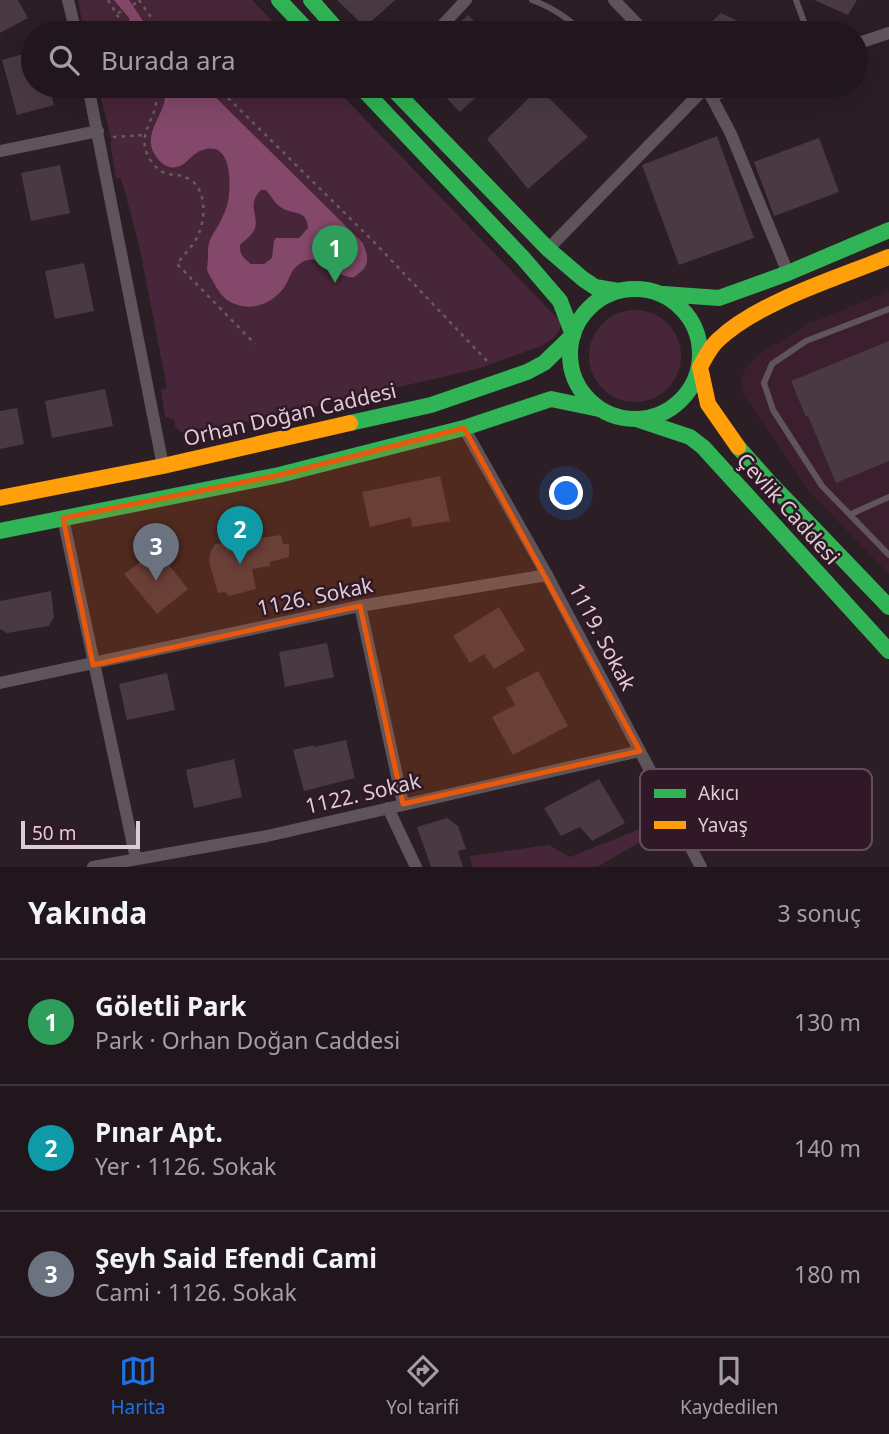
<!DOCTYPE html>
<html lang="tr">
<head>
<meta charset="utf-8">
<style>
  :root { --surface:#20161c; --page:#2d2329; --text:#f1f3f6; --muted:#a29fa3; --line:#3d353b; --accent:#1a73e8 }
  body { margin:0; font-family:"Noto Sans",sans-serif; background:var(--page); color:var(--text) }
  .scale { position:absolute; left:21px; bottom:18px; width:119px; box-sizing:border-box; padding-left:7px; border:4px solid #deccd5; border-top:0; font-size:19px; line-height:24px; white-space:nowrap; color:#deccd5; -webkit-text-stroke:5px #311826; paint-order:stroke }
  .you { position:absolute; left:567px; top:494px; width:24px; height:24px; margin:-18px; border:5px solid #fff; border-radius:50%; background:#1a73e8; box-shadow:0 0 0 10px #1a73e833 }
  .badge { display:grid; place-items:center; width:46px; height:46px; border-radius:50%; background:var(--accent); color:#fff; font-size:23px; font-weight:700 }
  .pin { position:absolute; translate:-50% -58px; filter:drop-shadow(0 2px 4px #0008) }
  .pin::after { content:''; position:absolute; top:37px; width:24px; height:21px; background:inherit; clip-path:polygon(0 0,100% 0,50% 100%) }
  .list { margin:0; padding:0; list-style:none }
  h2 { display:flex; justify-content:space-between; align-items:center; height:91px; margin:0; padding:0 28px; font-size:30px }
  h2 small { font-size:23px; font-weight:400; color:var(--muted) }
  .list li { display:grid; grid-template-columns:46px 1fr auto; gap:21px; align-items:center; box-sizing:border-box; height:126px; padding:0 28px; border-top:2px solid var(--line) }
  .list b { display:block; font-size:26px; white-space:nowrap }
  .list p { margin:0; font-size:23px; white-space:nowrap; color:var(--muted) }
  .list em { font-size:23px; font-style:normal; color:var(--muted) }
  .icon { flex:none; width:38px; height:38px; fill:none; stroke:currentColor; stroke-width:2; stroke-linecap:round; stroke-linejoin:round }
  .map { position:relative; flex:none; width:889px; height:867px; overflow:hidden }
  .search { position:absolute; background:var(--surface); box-shadow:0 7px 28px #0002; left:21px; right:21px; top:21px; height:77px; display:flex; align-items:center; gap:18px; box-sizing:border-box; padding:0 24px; border-radius:38px; color:var(--muted); font-size:26px }
  .sheet { height:469px; background:var(--surface) }
  nav { display:flex; justify-content:space-around; align-items:center; box-sizing:border-box; height:98px; border-top:2px solid var(--line); background:var(--surface); font-size:19px; color:var(--muted) }
  nav a { display:grid; justify-items:center; gap:4px }
  nav .on { color:var(--accent) }
  .map>svg:first-child { display:block }
  .built { fill:#3b1f2f }
  .green { fill:#482639 }
  .water { fill:#84486a; fill-rule:evenodd }
  .building { fill:#4a3943 }
  .lines { fill:none; stroke-linecap:round; stroke-linejoin:round }
  .path { stroke:#655b60; stroke-width:2.5; stroke-dasharray:3.5 5; stroke-linecap:butt }
  .lane { stroke:#60545b; stroke-width:6 }
  .street { stroke:#60545b; stroke-width:12 }
  .fast { stroke:#30b455; stroke-width:16 }
  .slow { stroke:#ff9f0a; stroke-width:16 }
  .marked { fill:#e8590c; fill-opacity:0.2; stroke:#e8590c; stroke-width:5; stroke-linejoin:round }
  .labels { text-anchor:middle; stroke-width:5; stroke-linejoin:round; paint-order:stroke }
  .street-label { font-size:21px; fill:#deccd5; stroke:#311826 }
  .key { fill:#311826; stroke:#654e5b; stroke-width:2 }
  .key-label { font-size:19px; fill:#deccd5 }
</style>
</head>
<body>
<div class="map">
<svg width="889" height="867" viewBox="0 0 889 867">
  <rect width="100%" height="100%" fill="#2b1e25"/>
  <polygon class="built" points="889,291 889,574 812,495 742,393 741,379 746,367 758,355 808,324"/>
  <g class="green">
    <polygon points="78,0 252,0 284,33 84,33"/>
    <polygon points="98,86 333,86 560,321 560,329 555,337 541,346 477,369 185,436 175,426 174,419 165,417 161,390 167,388 139,245 121,178 116,178 110,142 112,142"/>
    <circle cx="635" cy="356" r="46"/>
    <polygon points="640,829 640,842 597,867 472,867 470,856 549,845 570,857"/>
  </g>
  <g class="water">
    <polygon points="114,0 129,0 151,33 133,33 129,18"/>
    <path d="M 163,86 L 204,86 L 362,242 C 368,254 371,265 358,274 C 355,277 353,278 349,277 C 332,274 320,251 301,263 C 290,269 290,280 283,289 C 269,306 247,313 227,300 C 222,296 217,289 214,283 C 212,279 208,274 207,269 C 207,268 208,260 208,258 C 208,253 208,247 209,243 C 211,236 216,230 219,224 C 224,215 229,203 229,194 C 231,176 229,141 203,150 C 194,152 189,161 182,165 C 175,169 167,168 162,163 C 131,135 175,111 163,86 ZM 261,190 L 266,190 C 271,196 275,204 282,208 C 293,215 307,209 308,228 L 299,238 L 276,238 L 274,241 L 272,258 L 264,264 L 251,264 C 244,259 239,254 240,245 C 245,240 253,235 255,228 C 259,214 246,205 261,190 Z"/>
  </g>
  <g class="building">
    <polygon points="0,0 18,0 28,18 0,33"/>
    <polygon points="337,0 395,0 365,27"/>
    <polygon points="814,0 857,0 848,15"/>
    <polygon points="721,13 763,33 700,33"/>
    <polygon points="468,15 485,33 449,33"/>
    <polygon points="33,51 33,86 49,86 54,105 17,115 2,60"/>
    <polygon points="435,86 488,86 460,112"/>
    <polygon points="539,88 588,137 528,189 487,139"/>
    <polygon points="717,136 754,238 679,265 642,165"/>
    <polygon points="819,138 839,192 774,216 754,162"/>
    <polygon points="60,165 70,213 31,221 21,173"/>
    <polygon points="84,263 94,311 55,319 45,271"/>
    <polygon points="889,341 889,461 836,483 808,416 806,417 791,381"/>
    <polygon points="105,389 113,426 52,438 45,401"/>
    <polygon points="17,408 24,444 0,449 0,411"/>
    <polygon points="440,476 450,521 412,527 411,517 370,527 362,492"/>
    <polygon points="281,535 283,544 289,544 289,557 270,562 270,566 252,569 256,589 229,596 225,592 218,593 209,562 210,553 215,544"/>
    <polygon points="157,550 188,589 157,614 124,574"/>
    <polygon points="51,591 54,617 49,626 7,633 0,629 0,601"/>
    <polygon points="499,607 525,650 494,669 484,654 470,663 453,636"/>
    <polygon points="327,643 334,677 285,687 279,652"/>
    <polygon points="538,671 568,726 513,755 492,717 515,705 506,688"/>
    <polygon points="167,673 175,710 127,720 119,684"/>
    <polygon points="346,740 355,778 304,791 293,750 314,745 314,747"/>
    <polygon points="234,759 242,797 194,808 186,770"/>
    <polygon points="599,779 625,823 592,841 580,827 561,836 544,808"/>
    <polygon points="447,818 458,826 466,849 458,851 463,867 431,867 417,827"/>
  </g>
  <g class="lines">
    <g class="path">
      <polyline points="108,0 124,26 126,33"/>
      <polyline points="139,0 162,33"/>
      <polyline points="118,13 140,1"/>
      <path d="M 152,86 C 166,109 141,123 145,147 C 147,158 157,172 168,174 C 176,175 182,175 189,179 C 206,188 206,217 199,233 C 195,244 184,254 177,264 L 255,344"/>
      <polyline points="216,86 374,242 487,361"/>
      <polyline points="113,137 144,135"/>
    </g>
    <g class="lane">
      <path d="M 532,0 C 553,8 567,17 583,33"/>
      <polyline points="796,0 807,30"/>
      <polyline points="889,309 806,341 772,364 764,383 773,410 822,486 889,555"/>
      <polyline points="851,514 889,497"/>
    </g>
    <g class="street">
      <polyline points="68,0 76,33"/>
      <polyline points="614,0 646,33"/>
      <polyline points="435,33 466,0"/>
      <polyline points="856,44 889,33"/>
      <polyline points="88,86 163,466"/>
      <polyline points="702,86 711,96 731,134 788,273"/>
      <polyline points="711,96 740,86"/>
      <polyline points="0,151 98,131"/>
      <polyline points="548,249 705,88"/>
      <polyline points="464,428 547,575 701,867"/>
      <polyline points="63,518 136,859"/>
      <polyline points="360,606 403,804"/>
      <polyline points="0,683 360,606 547,575"/>
      <polyline points="388,808 416,867"/>
      <polyline points="93,867 267,836 640,751"/>
    </g>
    <g class="fast">
      <polyline points="279,0 310,33"/>
      <polyline points="311,0 340,33"/>
      <polyline points="390,86 548,249 583,279 595,287 618,291"/>
      <circle cx="635" cy="354" r="65"/>
      <polyline points="664,294 719,298 788,273 889,230"/>
      <polyline points="639,420 690,437 703,447 889,651"/>
      <polyline points="350,423 431,405 527,372 544,363 573,335 560,301 523,258 360,86"/>
      <polyline points="738,447 770,483 889,607"/>
      <polyline points="0,531 279,475 464,428 551,399 599,409"/>
    </g>
    <g class="slow">
      <path d="M 738,447 L 708,404 L 700,367 C 705,358 710,347 718,340 C 758,302 837,278 889,257"/>
      <polyline points="0,498 163,466 350,423"/>
    </g>
  </g>
  <path class="marked" d="M 464,428 L 640,751 L 403,804 L 360,606 L 93,665 L 63,518 L 279,475 Z"/>
  <g class="labels">
    <g class="street-label">
      <text transform="translate(290 415) rotate(-13)" y="7">Orhan Doğan Caddesi</text>
      <text transform="translate(788 509) rotate(48)" y="7">Çevlik Caddesi</text>
      <text transform="translate(315 597) rotate(-12)" y="7">1126. Sokak</text>
      <text transform="translate(602 637) rotate(62)" y="7">1119. Sokak</text>
      <text transform="translate(363 794) rotate(-13)" y="7">1122. Sokak</text>
    </g>
  </g>
  <rect x="640" y="769" width="232" height="81" rx="10" class="key"/>
  <rect x="654" y="789" width="32" height="9" fill="#30b455"/>
  <rect x="654" y="821" width="32" height="8" fill="#ff9f0a"/>
  <g class="key-label">
    <text x="698" y="800">Akıcı</text>
    <text x="698" y="832">Yavaş</text>
  </g>
</svg>
<div class="scale">50 m</div>
<div class="you"></div>
<div class="pin badge" style="left:335px;top:283px;background:#2e9e5b">1</div>
<div class="pin badge" style="left:240px;top:564px;background:#0f9aa8">2</div>
<div class="pin badge" style="left:156px;top:581px;background:#6b7280">3</div>
<div class="search"><svg class="icon" aria-label="search" viewBox="0 0 24 24"><circle cx="10" cy="10" r="6"/><path d="M15 15l6 6"/></svg>Burada ara</div>
</div>
<section class="sheet">
<h2>Yakında<small>3 sonuç</small></h2>
<ul class="list">
<li><span class="badge" style="background:#2e9e5b">1</span><div><b>Göletli Park</b><p>Park · Orhan Doğan Caddesi</p></div><em>130 m</em></li>
<li><span class="badge" style="background:#0f9aa8">2</span><div><b>Pınar Apt.</b><p>Yer · 1126. Sokak</p></div><em>140 m</em></li>
<li><span class="badge" style="background:#6b7280">3</span><div><b>Şeyh Said Efendi Cami</b><p>Cami · 1126. Sokak</p></div><em>180 m</em></li>
</ul>
</section>
<nav>
<a class="on"><svg class="icon" aria-label="map" viewBox="0 0 24 24"><path d="M3 6l6-2 6 2 6-2v14l-6 2-6-2-6 2zM9 4v14M15 6v14"/></svg>Harita</a>
<a><svg class="icon" aria-label="directions" viewBox="0 0 24 24"><path d="M12 3l9 9-9 9-9-9zM9 14v-3h6M13 9l2 2-2 2"/></svg>Yol tarifi</a>
<a><svg class="icon" aria-label="saved" viewBox="0 0 24 24"><path d="M7 4h10v16l-5-4-5 4z"/></svg>Kaydedilen</a>
</nav>
</body>
</html>
